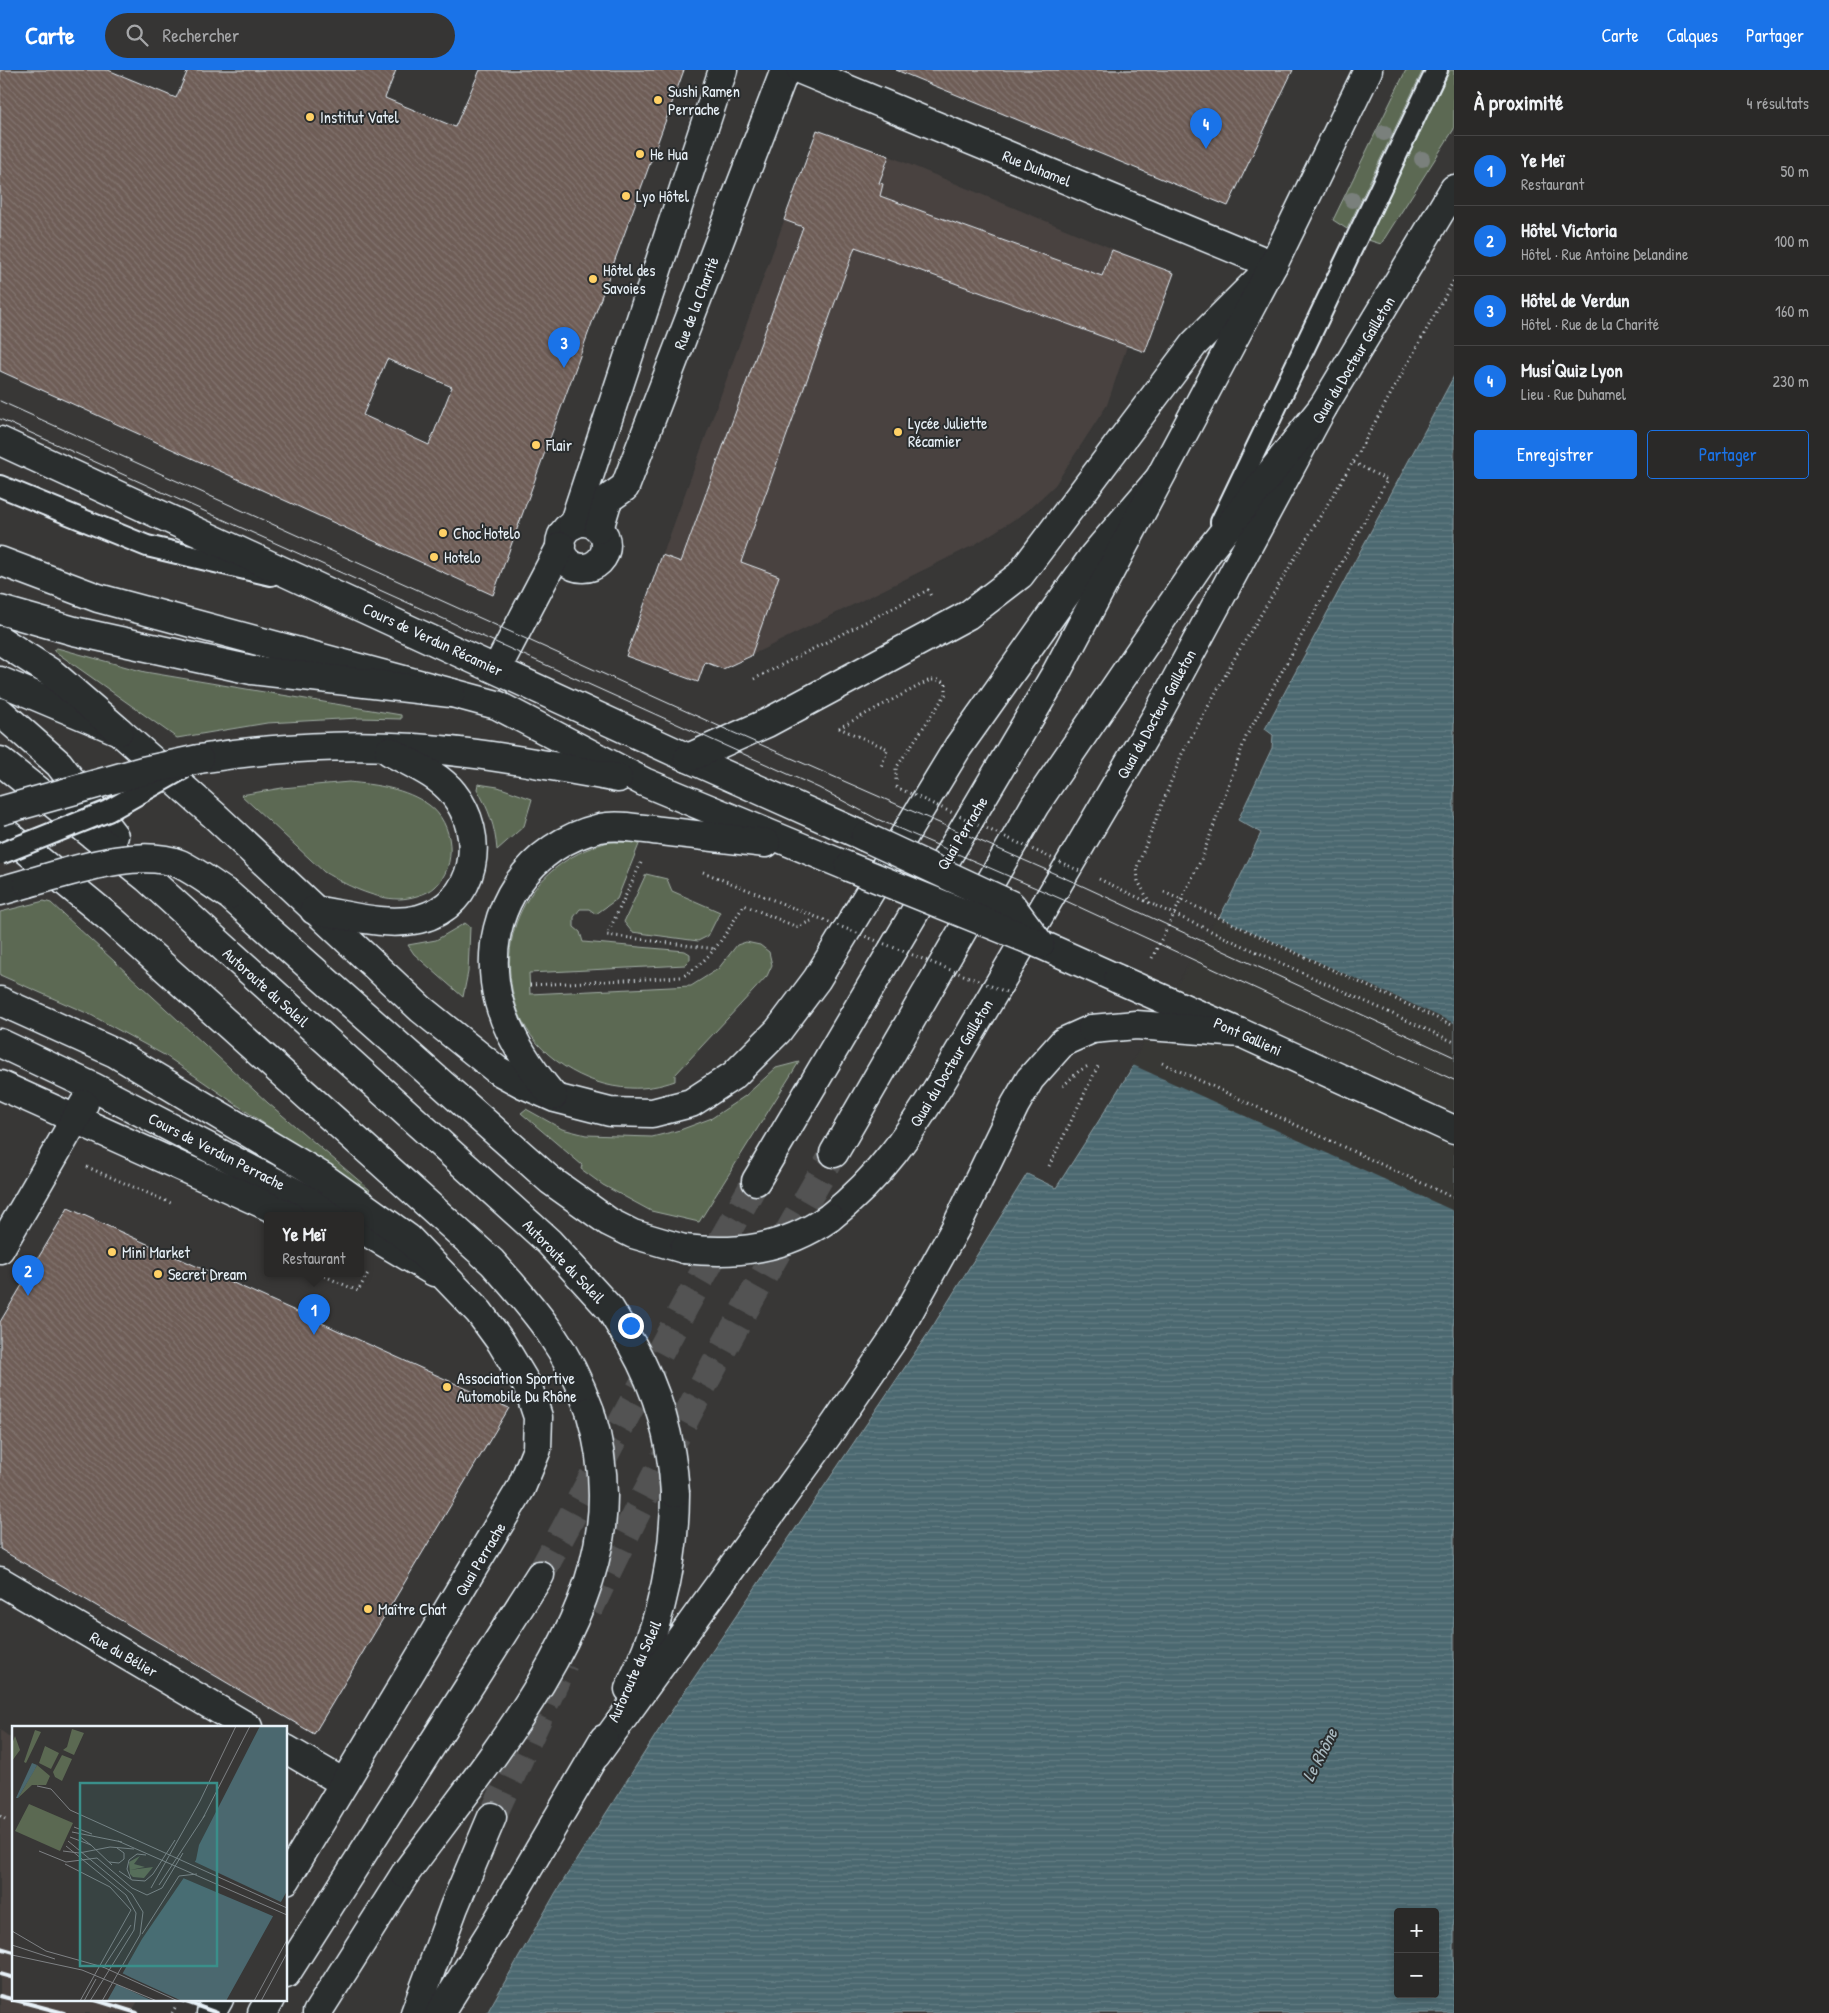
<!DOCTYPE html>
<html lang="fr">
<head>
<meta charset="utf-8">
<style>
  :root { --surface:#2a2928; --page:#363534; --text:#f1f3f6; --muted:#a5a6a8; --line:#464545; --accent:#1a73e8 }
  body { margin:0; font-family:"Patrick Hand",sans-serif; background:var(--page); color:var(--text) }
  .controls { position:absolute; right:15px; bottom:15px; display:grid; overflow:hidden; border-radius:5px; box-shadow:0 2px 8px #0003 }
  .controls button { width:45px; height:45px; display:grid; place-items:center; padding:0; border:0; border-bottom:1px solid var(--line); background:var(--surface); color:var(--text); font:25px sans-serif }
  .you { position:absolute; left:630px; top:1255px; width:18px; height:18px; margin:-12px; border:4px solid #fff; border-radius:50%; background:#1a73e8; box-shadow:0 0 0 8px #1a73e833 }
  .badge { display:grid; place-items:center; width:32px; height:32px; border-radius:50%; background:var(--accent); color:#fff; font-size:16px; font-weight:700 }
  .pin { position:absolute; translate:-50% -41px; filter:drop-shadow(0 1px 2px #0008) }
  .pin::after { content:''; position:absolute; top:26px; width:18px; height:15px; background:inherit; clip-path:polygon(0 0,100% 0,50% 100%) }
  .popup { position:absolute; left:264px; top:1142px; width:100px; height:65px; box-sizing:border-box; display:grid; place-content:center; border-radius:5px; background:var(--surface); filter:drop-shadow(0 1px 4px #0005); font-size:16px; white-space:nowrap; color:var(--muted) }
  .popup b { font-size:19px; color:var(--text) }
  .popup::after { content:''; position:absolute; left:50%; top:100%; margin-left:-10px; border:10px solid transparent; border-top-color:var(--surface) }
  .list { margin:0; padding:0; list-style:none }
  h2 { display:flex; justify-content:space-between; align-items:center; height:65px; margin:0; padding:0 20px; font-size:21px }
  h2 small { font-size:16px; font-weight:400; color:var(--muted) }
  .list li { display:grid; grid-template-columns:32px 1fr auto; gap:15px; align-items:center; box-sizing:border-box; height:70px; padding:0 20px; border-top:1px solid var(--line) }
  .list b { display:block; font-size:19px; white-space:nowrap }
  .list p { margin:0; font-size:16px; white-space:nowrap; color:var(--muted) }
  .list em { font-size:16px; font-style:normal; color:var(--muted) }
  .actions { display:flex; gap:10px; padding:15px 20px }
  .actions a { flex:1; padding:11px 0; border:1px solid var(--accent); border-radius:5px; text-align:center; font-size:18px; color:var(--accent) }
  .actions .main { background:var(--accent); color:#fff }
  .icon { flex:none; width:28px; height:28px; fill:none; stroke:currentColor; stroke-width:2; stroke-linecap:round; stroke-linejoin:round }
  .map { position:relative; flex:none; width:1454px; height:1943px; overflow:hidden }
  header { display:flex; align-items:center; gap:30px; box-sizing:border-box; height:70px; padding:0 25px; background:var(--accent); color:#fff }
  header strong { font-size:24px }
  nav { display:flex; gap:28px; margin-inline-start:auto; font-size:18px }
  .search { width:350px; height:45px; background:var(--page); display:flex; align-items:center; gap:12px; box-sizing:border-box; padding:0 18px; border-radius:28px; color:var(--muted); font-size:19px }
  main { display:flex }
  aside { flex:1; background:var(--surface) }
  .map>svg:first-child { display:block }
  .built { fill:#484240 }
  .green { fill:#5b6952; stroke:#a2ada5 }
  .water { fill:url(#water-rules); stroke:#8a9fa6; fill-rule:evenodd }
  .pier { fill:#383736 }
  .building { fill:url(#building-back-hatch); stroke:#e8f1f8; fill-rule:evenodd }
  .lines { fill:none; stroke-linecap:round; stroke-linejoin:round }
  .primary-tunnel { stroke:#525353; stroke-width:28; stroke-dasharray:28 14; stroke-linecap:butt }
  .highway-tunnel { stroke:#525353; stroke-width:28; stroke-dasharray:28 14; stroke-linecap:butt }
  .lane-casing { stroke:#e8f1f8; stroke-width:24 }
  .street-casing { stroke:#e8f1f8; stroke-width:31 }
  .primary-casing { stroke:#e8f1f8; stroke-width:31 }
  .highway-casing { stroke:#e8f1f8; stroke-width:31 }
  .path { stroke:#e8f1f8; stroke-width:3; stroke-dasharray:1 4; stroke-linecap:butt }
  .lane { stroke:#2a2d2e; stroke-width:20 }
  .street { stroke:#2a2d2e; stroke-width:28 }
  .primary { stroke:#2a2d2e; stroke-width:28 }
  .highway { stroke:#2a2d2e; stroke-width:28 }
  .tram { stroke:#e8f1f8; stroke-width:1 }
  .rail { stroke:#e8f1f8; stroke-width:4 }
  .lane-bridge-casing { stroke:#e8f1f8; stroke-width:24; stroke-linecap:butt }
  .street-bridge-casing { stroke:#e8f1f8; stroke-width:31; stroke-linecap:butt }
  .primary-bridge-casing { stroke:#e8f1f8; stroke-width:31; stroke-linecap:butt }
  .highway-bridge-casing { stroke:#e8f1f8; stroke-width:31; stroke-linecap:butt }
  .path-bridge { stroke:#e8f1f8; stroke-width:3; stroke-dasharray:1 4; stroke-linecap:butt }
  .lane-bridge { stroke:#2a2d2e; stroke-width:20 }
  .street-bridge { stroke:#2a2d2e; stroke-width:28 }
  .primary-bridge { stroke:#2a2d2e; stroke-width:28 }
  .highway-bridge { stroke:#2a2d2e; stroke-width:28 }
  .tree { fill:#7a807c }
  .poi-dot { fill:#ffd166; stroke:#2a2d2e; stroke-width:2 }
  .labels { text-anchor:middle; stroke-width:4; stroke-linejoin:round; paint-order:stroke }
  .poi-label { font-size:16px; fill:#e8f1f8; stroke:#2a2d2e; text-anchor:start }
  .street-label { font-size:16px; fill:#e8f1f8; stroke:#2a2d2e }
  .water-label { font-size:18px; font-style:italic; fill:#a9bac1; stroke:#2a2d2e }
  .inset-road { fill:none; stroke:#7e8184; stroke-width:1 }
  .view { fill:#3a8f8a; fill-opacity:0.15; stroke:#3a8f8a; stroke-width:2.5 }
  .inset-edge { fill:none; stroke:#e8f1f8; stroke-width:2.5 }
</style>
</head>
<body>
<header>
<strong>Carte</strong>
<div class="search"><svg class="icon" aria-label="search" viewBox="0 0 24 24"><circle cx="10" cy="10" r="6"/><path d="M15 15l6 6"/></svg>Rechercher</div>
<nav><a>Carte</a><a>Calques</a><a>Partager</a></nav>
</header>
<main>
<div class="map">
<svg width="1454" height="1943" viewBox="0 0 1454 1943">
  <defs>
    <pattern id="water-rules" width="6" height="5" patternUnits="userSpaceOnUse" patternTransform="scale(1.25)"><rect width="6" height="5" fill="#4b686f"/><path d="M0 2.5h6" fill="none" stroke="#657e84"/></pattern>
    <pattern id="building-back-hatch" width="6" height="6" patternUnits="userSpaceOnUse" patternTransform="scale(1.25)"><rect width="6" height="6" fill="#6e5d57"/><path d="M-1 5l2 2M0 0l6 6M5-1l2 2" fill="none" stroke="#837570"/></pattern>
  </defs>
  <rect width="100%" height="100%" fill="#383736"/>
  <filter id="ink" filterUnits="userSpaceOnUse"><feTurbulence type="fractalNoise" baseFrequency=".02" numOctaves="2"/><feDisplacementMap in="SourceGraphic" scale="10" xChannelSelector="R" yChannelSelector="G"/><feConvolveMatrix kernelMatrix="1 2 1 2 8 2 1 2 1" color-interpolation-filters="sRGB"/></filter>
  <g filter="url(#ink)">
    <g class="built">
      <polygon points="817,60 889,86 1135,188 1145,282 1127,276 1107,335 1055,415 1026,442 974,475 723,599 705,592 698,612 626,586"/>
      <polygon points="0,1660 14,1670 14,1929 139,1929 131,1943 0,1943"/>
    </g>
    <g class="green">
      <polygon points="1406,0 1423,0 1347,159 1333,150"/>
      <polygon points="1450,0 1454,0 1454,59 1381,174 1368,170"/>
      <polygon points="57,578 145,602 401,645 401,649 359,648 267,653 177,668 53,580"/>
      <path d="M 349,712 C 377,715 405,718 429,735 C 454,753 458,796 435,817 C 428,824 409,829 399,829 C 373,829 346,815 324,802 L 241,725 L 282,718 Z"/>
      <path d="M 478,714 L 498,717 L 532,729 L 524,756 L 497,780 C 495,756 489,740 477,719 Z"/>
      <path d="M 613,771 L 640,772 L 617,829 L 596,844 L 589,839 L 580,839 L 574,847 L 574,857 L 580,862 L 583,872 L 685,881 L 690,884 L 690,890 L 685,895 L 529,903 L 530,924 L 691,916 L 718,899 L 737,875 L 746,872 L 760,875 L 769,882 L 772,895 L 767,906 L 675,1005 L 675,1011 C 661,1016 645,1019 630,1018 C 586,1017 534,985 519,943 C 489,864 533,789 613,771 Z"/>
      <polygon points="646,804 667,809 672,821 720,842 708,866 698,871 632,862 624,852"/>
      <polygon points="44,831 51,833 268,1033 370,1120 366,1124 166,986 91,945 0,905 0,842"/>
      <polygon points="465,853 470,857 468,902 463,927 414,884 408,875 436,870"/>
      <polygon points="799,992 699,1152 651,1141 603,1115 581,1099 582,1095 521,1043 526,1039 562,1059 586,1065 652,1067 680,1060 712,1048 745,1026 776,998"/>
    </g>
    <path class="water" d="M 1454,306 L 1454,1943 L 487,1943 L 556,1822 L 662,1655 L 933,1256 L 1027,1104 L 1056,1118 C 1129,1003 1205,887 1261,763 L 1238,750 L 1272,678 L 1273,665 L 1265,659 ZM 1398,1842 L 1435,1842 L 1435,1924 L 1398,1924 Z"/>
    <polygon class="pier" points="1217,846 1454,953 1454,1141 1133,995 1130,996"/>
    <g class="building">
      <path d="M 0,0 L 108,0 L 176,28 L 188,0 L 396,0 L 385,28 L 455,57 L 480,0 L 684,0 L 493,525 L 0,301 ZM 387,289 L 452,317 L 429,375 L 363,345 Z"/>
      <polygon points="896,0 1293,0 1228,136"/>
      <polygon points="817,60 889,86 879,113 883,114 880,126 1102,206 1112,180 1174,203 1145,282 855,177 741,492 779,506 751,586 723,599 705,592 698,612 626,586 662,485 681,492 803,157 784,150"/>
      <polygon points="68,1138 509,1338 314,1664 0,1479 0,1252"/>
    </g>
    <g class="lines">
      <polyline class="primary-tunnel" points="540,1505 686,1234 756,1111"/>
      <g class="highway-tunnel">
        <path d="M 589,1540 C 663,1383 747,1233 834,1083"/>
        <polyline points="492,1747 564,1593"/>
      </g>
      <g class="lane-casing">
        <g id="lane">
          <polyline points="0,416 147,476 271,505"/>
          <polyline points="1221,452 1437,0"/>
        </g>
      </g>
      <g class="street-casing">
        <g id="street">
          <polyline points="0,371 688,688 865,767"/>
          <circle cx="583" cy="475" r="23"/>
          <polyline points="573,455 723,0"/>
          <polyline points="599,459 608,429 625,417 785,0"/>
          <polyline points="497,598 561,476"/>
          <polyline points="688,688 767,653 968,545 1020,505 1194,274 1273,195 801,0"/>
          <polyline points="0,973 93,1017 340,1146"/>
          <polyline points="0,1015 290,1146"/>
          <polyline points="360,1158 434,1202"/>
          <polyline points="0,1179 84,1034"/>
          <polyline points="0,1511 248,1657"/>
          <polyline points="286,1679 344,1713"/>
        </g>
      </g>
      <g class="primary-casing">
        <g id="primary">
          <polyline points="0,491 98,528 497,635 644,712 849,797"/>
          <polyline points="0,611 119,661 214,745 421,939 497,1000 523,1014 555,1028 610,1042 652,1043 691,1033 734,1005 778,961 817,909 958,677 1094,485 1158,410"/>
          <path d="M 199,689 C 286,675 381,672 468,683 C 518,689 568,699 618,708"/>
          <polyline points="0,821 28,813"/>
          <polyline points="229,825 550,1110 609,1152 633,1164 684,1179"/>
          <path d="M 314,840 C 347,845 386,857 419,849 C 478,834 487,765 453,723 C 438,704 410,693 389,681"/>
          <polyline points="1040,874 1118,909"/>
          <polyline points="0,931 115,983 323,1107 408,1168 479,1242 501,1272 528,1317 538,1347 537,1379 521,1418 286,1810"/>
          <polyline points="1241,963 1454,1060"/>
          <path d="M 553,1026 C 526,994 500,954 495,912 C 486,839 529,775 600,758 C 619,754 641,759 661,761 C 696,765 731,769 766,773"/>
          <polyline points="756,1111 1056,603 1273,195 1368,0"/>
          <path d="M 829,1148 C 882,1106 910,1063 945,1006 L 1157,645 L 1323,337 L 1454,119"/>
          <polyline points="286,1904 540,1505"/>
          <polyline points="211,1943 219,1929"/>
          <polyline points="262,1943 270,1929"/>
        </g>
      </g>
      <g class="highway-casing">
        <g id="highway">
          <polyline points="0,540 74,561 252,600 451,623"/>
          <polyline points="0,570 53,604 119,661"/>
          <polyline points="0,642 59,694 114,766"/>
          <polyline points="0,691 147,808 549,1172 610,1239 632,1275"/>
          <path d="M 0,758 L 113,851 L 492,1192 C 536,1241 567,1277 590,1341"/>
          <polyline points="834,1083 1035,735 1207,483 1323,337"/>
          <path d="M 629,1619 C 660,1557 675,1492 675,1423"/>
          <polyline points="596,1685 827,1366 896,1265 955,1159 1015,1035 1030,1009 1063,972 1092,959"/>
          <polyline points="317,1943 405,1804"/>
          <polyline points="415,1943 454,1837 492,1747"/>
          <polyline points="440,1943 497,1852 604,1669"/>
        </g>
      </g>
      <g class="path">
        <polyline points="754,609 928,520 931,526"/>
        <polyline points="839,658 930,610 939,610 946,614 946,624 896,698 896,713"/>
        <polyline points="839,658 888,679 881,697"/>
        <polyline points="641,793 607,865 716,879"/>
        <polyline points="703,802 816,847"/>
        <polyline points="1099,809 1156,836"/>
        <polyline points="1150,833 1138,811 1137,797 1182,684 1237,584 1353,392 1454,210"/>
        <polyline points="1152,888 1201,790 1246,667 1387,410 1353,392"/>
        <path d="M 530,915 L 682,907 C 715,886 723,867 744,835 L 797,857 L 811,851"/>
        <polyline points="1049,1096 1099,994"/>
        <polyline points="87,1097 173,1134"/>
        <polyline points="320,1204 358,1221 368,1203"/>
        <polyline points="0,1746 5,1749"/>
        <polyline points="172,1943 176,1936"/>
      </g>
      <use href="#lane" class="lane"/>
      <use href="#street" class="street"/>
      <use href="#primary" class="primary"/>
      <use href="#highway" class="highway"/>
      <g class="tram">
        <polyline points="0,331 732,662 1076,813 1454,987"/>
        <polyline points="0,349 819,718 877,749 1066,831 1454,1010"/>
      </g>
      <g class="rail">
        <polyline points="0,1878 14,1882"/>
        <polyline points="0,1904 14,1908"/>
        <polyline points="0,1926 64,1943"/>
        <polyline points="92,1929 137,1943"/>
        <polyline points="178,1929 217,1943"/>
      </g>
      <g class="lane-bridge-casing">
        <polyline id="lane-bridge" points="0,784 108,741 184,698"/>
      </g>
      <g class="street-bridge-casing">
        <polyline id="street-bridge" points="865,767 1011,835 1040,874"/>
      </g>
      <g class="primary-bridge-casing">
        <g id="primary-bridge">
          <polyline points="0,741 143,701 199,689"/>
          <polyline points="849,797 1040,874"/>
          <path d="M 28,813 C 70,802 138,777 180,794 C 197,802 213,815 229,825"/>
          <polyline points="1118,909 1238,962"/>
          <path d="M 684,1179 C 737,1185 784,1179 829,1148"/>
        </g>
      </g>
      <g class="highway-bridge-casing">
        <g id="highway-bridge">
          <polyline points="1092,959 1136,955 1241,963"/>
          <path d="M 632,1275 C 658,1321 672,1370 675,1423"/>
          <path d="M 405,1804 C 476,1707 587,1578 601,1457 C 606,1418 601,1378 590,1341"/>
        </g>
      </g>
      <g class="path-bridge">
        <polyline points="896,717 1082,802"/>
        <polyline points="1164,822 1454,956"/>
        <polyline points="1156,836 1454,972"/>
        <polyline points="819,848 1014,925"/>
        <polyline points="1162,993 1454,1128"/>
        <polyline points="1063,1016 1079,1001 1090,995"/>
      </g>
      <use href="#lane-bridge" class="lane-bridge"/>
      <use href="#street-bridge" class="street-bridge"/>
      <use href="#primary-bridge" class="primary-bridge"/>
      <use href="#highway-bridge" class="highway-bridge"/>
    </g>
    <g class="tree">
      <circle cx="1384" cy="63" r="8"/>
      <circle cx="1422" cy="89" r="8"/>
      <circle cx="1352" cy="130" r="8"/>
    </g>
  </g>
  <g class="poi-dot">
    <circle cx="658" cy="30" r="5"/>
    <circle cx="310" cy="47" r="5"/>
    <circle cx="640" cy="84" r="5"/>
    <circle cx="626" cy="126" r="5"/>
    <circle cx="593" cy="209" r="5"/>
    <circle cx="898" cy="362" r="5"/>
    <circle cx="536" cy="375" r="5"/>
    <circle cx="443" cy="463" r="5"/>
    <circle cx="434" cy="487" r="5"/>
    <circle cx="112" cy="1182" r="5"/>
    <circle cx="158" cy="1204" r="5"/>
    <circle cx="447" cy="1317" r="5"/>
    <circle cx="368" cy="1539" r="5"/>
  </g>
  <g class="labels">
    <g class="poi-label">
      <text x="668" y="27">Sushi Ramen<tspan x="668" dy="18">Perrache</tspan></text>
      <text x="320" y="53">Institut Vatel</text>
      <text x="650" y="90">He Hua</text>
      <text x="636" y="132">Lyo Hôtel</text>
      <text x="603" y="206">Hôtel des<tspan x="603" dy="18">Savoies</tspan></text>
      <text x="908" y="359">Lycée Juliette<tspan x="908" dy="18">Récamier</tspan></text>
      <text x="546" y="381">Flair</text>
      <text x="453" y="469">Choc'Hotelo</text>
      <text x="444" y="493">Hotelo</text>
      <text x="122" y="1188">Mini Market</text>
      <text x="168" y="1210">Secret Dream</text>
      <text x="457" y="1314">Association Sportive<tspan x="457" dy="18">Automobile Du Rhône</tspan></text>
      <text x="378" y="1545">Maître Chat</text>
    </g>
    <g class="street-label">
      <text transform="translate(1037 98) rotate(22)" y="6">Rue Duhamel</text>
      <text transform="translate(696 233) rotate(-69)" y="6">Rue de la Charité</text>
      <text transform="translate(1353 290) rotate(-59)" y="6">Quai du Docteur Gailleton</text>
      <text transform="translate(433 569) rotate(25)" y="6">Cours de Verdun Récamier</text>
      <text transform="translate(1156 644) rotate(-61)" y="6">Quai du Docteur Gailleton</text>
      <text transform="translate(962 763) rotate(-59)" y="6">Quai Perrache</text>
      <text transform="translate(266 917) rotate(42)" y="6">Autoroute du Soleil</text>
      <text transform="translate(1248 966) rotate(24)" y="6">Pont Gallieni</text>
      <text transform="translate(951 993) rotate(-59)" y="6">Quai du Docteur Gailleton</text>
      <text transform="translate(217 1081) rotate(27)" y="6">Cours de Verdun Perrache</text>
      <text transform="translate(564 1191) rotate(46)" y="6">Autoroute du Soleil</text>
      <text transform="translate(480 1489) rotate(-59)" y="6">Quai Perrache</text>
      <text transform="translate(124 1584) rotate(30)" y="6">Rue du Bélier</text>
      <text transform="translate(634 1601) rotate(-66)" y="6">Autoroute du Soleil</text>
    </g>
    <g class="water-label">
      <text transform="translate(1320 1685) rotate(-63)" y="6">Le Rhône</text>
    </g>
  </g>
  <g transform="translate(12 1656)">
    <rect width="275" height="275" fill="#383736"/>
    <path d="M 23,4 L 29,6 L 14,37 L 12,36 ZM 3,10 L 8,24 L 0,35 L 0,18 ZM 33,20 L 47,27 L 39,43 L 27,37 ZM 50,29 L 60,33 L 50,55 L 43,51 L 41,46 ZM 25,39 L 38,50 L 34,59 L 20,59 L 6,72 ZM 128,130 L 122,138 L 133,141 L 118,144 L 141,141 L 132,152 L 121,151 L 118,148 L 117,136 Z" fill="#5b6952"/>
    <path d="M 60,3 L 72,7 L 62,29 L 51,24 L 55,21 ZM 17,78 L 61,97 L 48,125 L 3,105 Z" fill="#5b6952"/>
    <path d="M 248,0 L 275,0 L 275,165 L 214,275 L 95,275 L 130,213 L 184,134 L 187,119 ZM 20,37 L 25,39 L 22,45 L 6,72 L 4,72 Z" fill="#4b686f"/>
    <path d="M 181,135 L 271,177 L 263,191 L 171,152 ZM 108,246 L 120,252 L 170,275 L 141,275 L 102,257 Z" fill="#383736"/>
    <path class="inset-road" d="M 25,60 L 39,63 L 58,84 L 275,182M 191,92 L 238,0M 62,101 L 80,108M 60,106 L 110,116M 67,110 L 79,119M 58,111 L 79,119 L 100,139M 56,115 L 120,168 L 131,186 L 128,209 L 90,275M 106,115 L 275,189M 54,120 L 114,169 L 124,187 L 122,204 L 78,275M 27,125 L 54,136 L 85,132 L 120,162 L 135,169 L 150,162 L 171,127M 51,125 L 67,127 L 98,121 L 122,123M 97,136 L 107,137 L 112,133 L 112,127 L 105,122M 53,138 L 98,161 L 119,184 L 68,275M 107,145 L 120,154 L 133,155 L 141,148 L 163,114M 119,153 L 115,143 L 117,134 L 125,128 L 134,129M 147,159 L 193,89M 139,162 L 188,75 L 224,0M 0,205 L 34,225 L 91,241 L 166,275M 130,208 L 167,150 L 185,148M 0,219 L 43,233M 0,229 L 70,244 L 145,275M 91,242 L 119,199M 72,275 L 84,253M 242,275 L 275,214M 249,275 L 275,227"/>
    <path class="view" d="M 68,57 L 205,57 L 205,240 L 68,240 Z"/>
    <rect width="275" height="275" class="inset-edge"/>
  </g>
</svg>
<div class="controls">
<button>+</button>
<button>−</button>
</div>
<div class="you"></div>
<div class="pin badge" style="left:314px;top:1265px">1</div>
<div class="popup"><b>Ye Meï</b>Restaurant</div>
<div class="pin badge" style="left:28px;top:1226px">2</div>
<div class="pin badge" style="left:564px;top:298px">3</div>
<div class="pin badge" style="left:1206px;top:79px">4</div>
</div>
<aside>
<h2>À proximité<small>4 résultats</small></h2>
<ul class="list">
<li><span class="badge">1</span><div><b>Ye Meï</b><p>Restaurant</p></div><em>50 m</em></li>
<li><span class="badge">2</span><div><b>Hôtel Victoria</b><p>Hôtel · Rue Antoine Delandine</p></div><em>100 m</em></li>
<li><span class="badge">3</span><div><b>Hôtel de Verdun</b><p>Hôtel · Rue de la Charité</p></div><em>160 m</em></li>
<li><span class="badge">4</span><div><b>Musi'Quiz Lyon</b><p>Lieu · Rue Duhamel</p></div><em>230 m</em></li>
</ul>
<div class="actions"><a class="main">Enregistrer</a><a>Partager</a></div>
</aside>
</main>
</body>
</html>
